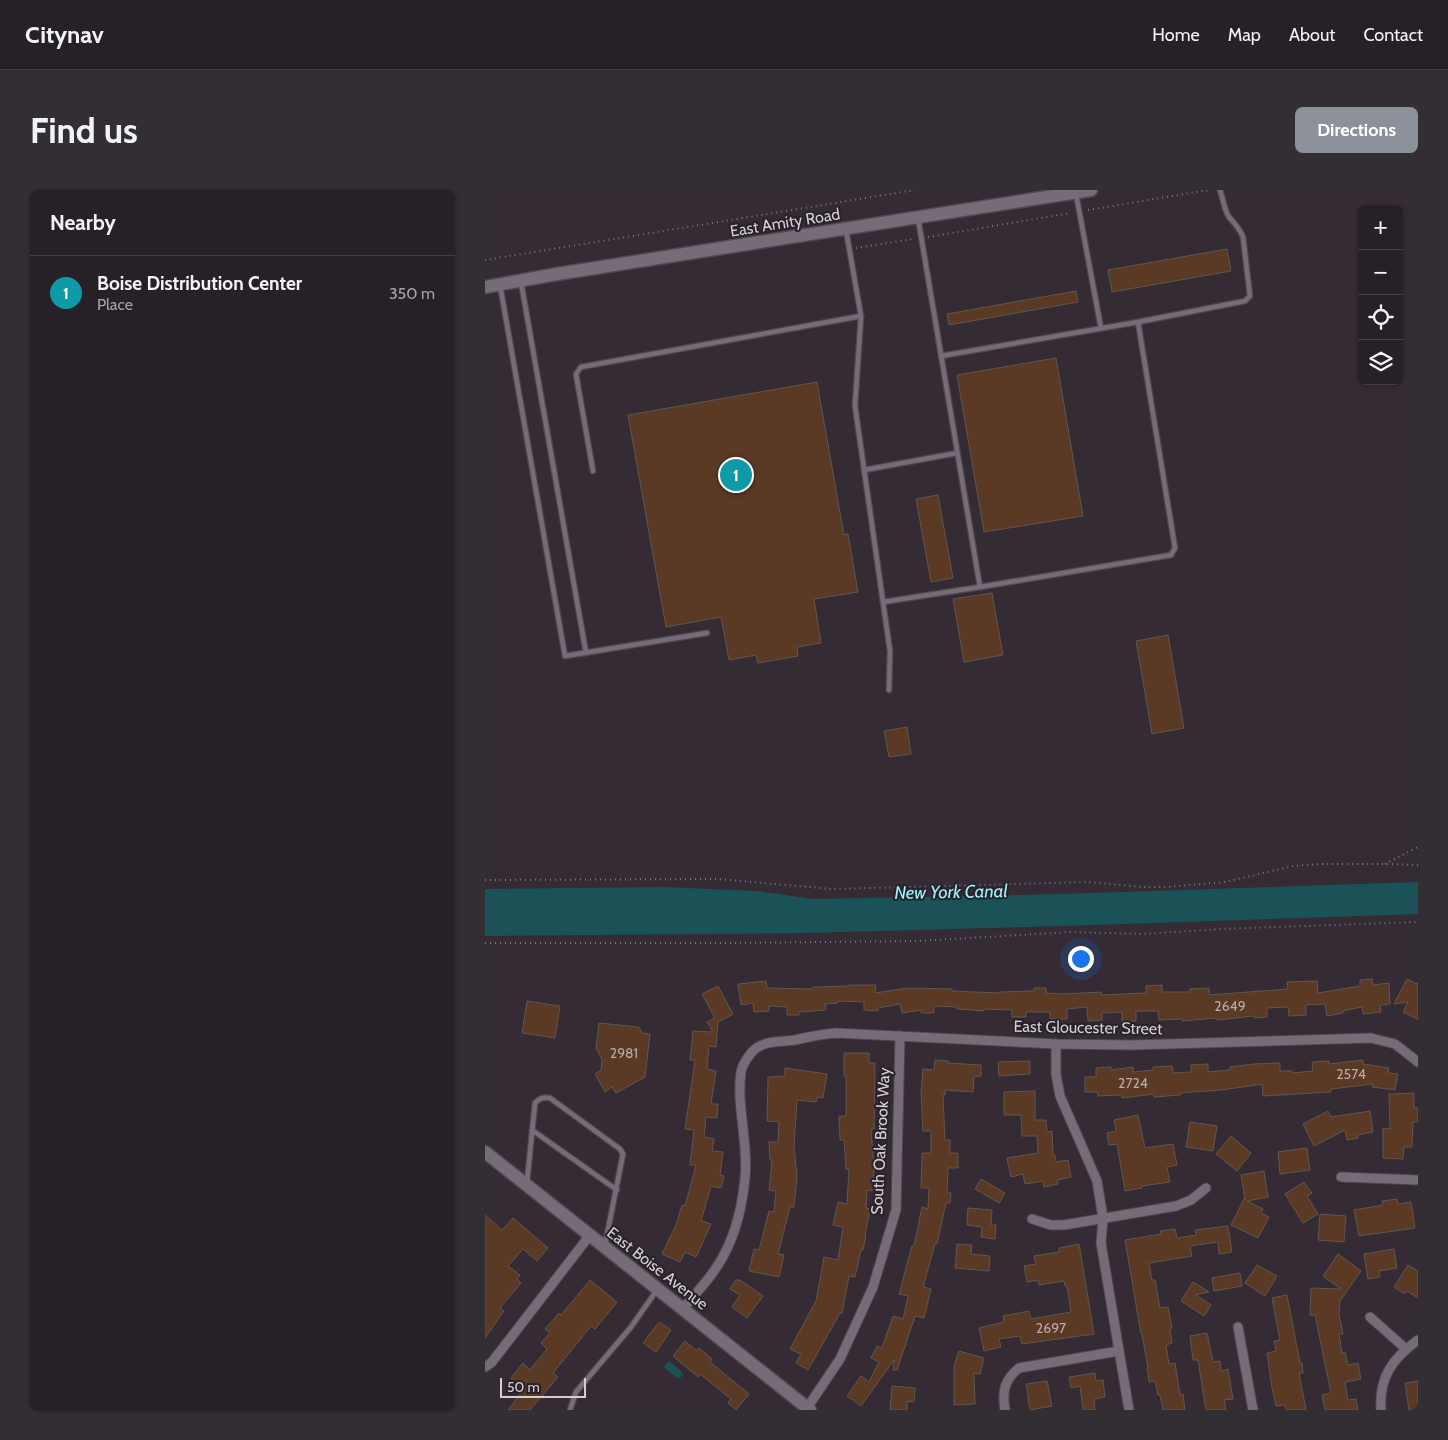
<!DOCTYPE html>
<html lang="en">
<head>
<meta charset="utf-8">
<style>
  :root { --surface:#272028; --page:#332d34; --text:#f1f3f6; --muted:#a4a3a8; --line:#433e45; --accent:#8c9099 }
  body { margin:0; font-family:Cabin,sans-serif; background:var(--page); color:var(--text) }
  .controls { position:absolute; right:15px; top:15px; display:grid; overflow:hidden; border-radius:8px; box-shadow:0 1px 4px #0004 }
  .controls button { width:45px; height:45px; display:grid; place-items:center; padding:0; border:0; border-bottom:1px solid var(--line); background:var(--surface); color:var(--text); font:25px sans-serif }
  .scale { position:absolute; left:15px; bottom:12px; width:86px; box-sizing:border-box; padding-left:5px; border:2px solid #d5cfd5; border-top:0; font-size:14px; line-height:18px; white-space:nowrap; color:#d5cfd5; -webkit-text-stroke:4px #2a222b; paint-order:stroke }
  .you { position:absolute; left:595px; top:768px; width:18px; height:18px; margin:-12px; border:4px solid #fff; border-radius:50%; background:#1a73e8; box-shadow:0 0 0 8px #1a73e833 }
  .badge { display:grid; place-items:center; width:32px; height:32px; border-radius:50%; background:var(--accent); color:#fff; font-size:16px; font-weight:700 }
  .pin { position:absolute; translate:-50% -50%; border:2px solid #fff; box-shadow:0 1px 5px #0006 }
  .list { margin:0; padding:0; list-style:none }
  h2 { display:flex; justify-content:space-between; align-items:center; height:65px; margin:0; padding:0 20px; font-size:21px }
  h2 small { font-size:16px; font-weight:400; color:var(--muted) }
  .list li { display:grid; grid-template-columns:32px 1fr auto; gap:15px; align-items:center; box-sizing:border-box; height:75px; padding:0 20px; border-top:1px solid var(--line) }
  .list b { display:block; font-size:19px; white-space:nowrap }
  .list p { margin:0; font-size:16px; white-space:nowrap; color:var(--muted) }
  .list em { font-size:16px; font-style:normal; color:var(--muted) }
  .icon { flex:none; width:28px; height:28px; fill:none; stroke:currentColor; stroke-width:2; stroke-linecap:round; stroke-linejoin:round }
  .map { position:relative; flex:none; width:933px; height:1220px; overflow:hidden; border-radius:8px }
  header { display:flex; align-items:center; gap:30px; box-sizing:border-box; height:70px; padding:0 25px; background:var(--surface); border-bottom:1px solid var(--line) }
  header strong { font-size:24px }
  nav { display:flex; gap:28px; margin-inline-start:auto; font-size:18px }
  .intro { display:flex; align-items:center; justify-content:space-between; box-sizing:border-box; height:120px; padding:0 30px }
  h1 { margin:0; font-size:35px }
  .button { padding:12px 22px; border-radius:8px; background:var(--accent); color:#fff; font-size:18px; font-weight:700 }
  main { display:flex; gap:30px; padding:0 30px }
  aside { flex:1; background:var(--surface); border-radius:8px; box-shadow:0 1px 4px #0004 }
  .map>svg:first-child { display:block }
  .water { fill:#1b5257 }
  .building { fill:#5a3a24; stroke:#62564e }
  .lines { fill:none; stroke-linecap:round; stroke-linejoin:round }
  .lane-casing { stroke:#4f4850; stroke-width:7 }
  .street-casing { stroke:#4f4850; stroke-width:11 }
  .secondary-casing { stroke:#4f4850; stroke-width:15 }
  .path { stroke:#7c757d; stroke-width:2; stroke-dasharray:1 4; stroke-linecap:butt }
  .lane { stroke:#756c77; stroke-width:4.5 }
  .street { stroke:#756c77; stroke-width:9 }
  .secondary { stroke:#756c77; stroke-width:12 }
  .labels { text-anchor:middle; stroke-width:4; stroke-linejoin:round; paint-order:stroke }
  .number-label { font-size:14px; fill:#b6aaa9 }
  .street-label { font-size:16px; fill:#d5cfd5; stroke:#2a222b }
  .water-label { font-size:18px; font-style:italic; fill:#99f4fd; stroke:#2a222b }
</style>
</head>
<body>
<header>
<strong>Citynav</strong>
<nav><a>Home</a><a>Map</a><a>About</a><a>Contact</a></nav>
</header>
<div class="intro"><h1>Find us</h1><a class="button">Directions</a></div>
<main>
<aside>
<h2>Nearby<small></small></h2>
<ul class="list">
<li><span class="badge" style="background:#0f9aa8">1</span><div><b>Boise Distribution Center</b><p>Place</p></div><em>350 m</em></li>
</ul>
</aside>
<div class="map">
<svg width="933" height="1220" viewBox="0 0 933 1220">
  <rect width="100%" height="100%" fill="#342b35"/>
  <g class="water">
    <polygon points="933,692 933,724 579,736 320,743 0,746 0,699 178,697 272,701 328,709 577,704"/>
    <polygon points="184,1171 197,1182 196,1183 198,1185 195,1188 193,1187 192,1188 179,1177"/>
  </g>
  <g class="building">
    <polygon points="742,59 746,81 627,102 623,80"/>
    <polygon points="591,101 593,112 464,135 462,124"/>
    <polygon points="571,168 598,326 499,342 472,185"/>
    <polygon points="332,192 359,345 363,344 373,402 329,409 336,453 312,457 313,466 273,473 271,465 244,470 236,427 181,437 143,225"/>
    <polygon points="453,305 468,388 446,392 431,309"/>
    <polygon points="507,403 518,465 479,472 468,409"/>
    <polygon points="683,445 699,538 667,544 651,451"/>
    <polygon points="422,537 426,564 404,567 399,541"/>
    <polygon points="887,789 888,795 904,793 905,814 895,815 896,822 878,824 877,817 857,821 858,823 842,826 840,814 821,815 821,825 804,826 803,817 782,818 782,827 770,828 769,826 732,830 732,828 697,831 697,829 674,830 673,821 651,821 651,831 637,832 637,822 617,823 617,830 603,831 602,817 582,819 582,829 565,829 565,822 541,822 541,827 527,827 527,820 499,819 499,821 472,819 472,817 449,816 449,823 436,823 436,820 417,823 415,814 393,818 393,821 379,820 379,812 353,811 353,813 340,814 341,820 314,822 314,825 302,825 302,817 284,816 284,821 269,822 268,813 256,815 253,794 281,791 282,798 328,799 328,797 364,796 364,795 391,795 390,803 423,798 467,799 467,801 514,803 514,802 549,801 549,798 561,798 561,803 578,804 616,802 616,805 661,803 661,796 677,795 677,802 705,802 705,799 724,798 724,805 803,799 802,792 832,791 833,803 875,796 875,790"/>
    <polygon points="922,789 932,794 933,792 933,829 918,822 923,812 909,814"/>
    <polygon points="233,796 248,824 233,832 231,857 224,856 222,879 231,881 226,914 233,914 232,928 221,927 219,947 229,949 227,961 238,962 235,985 239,986 236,998 226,996 216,1031 226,1034 211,1067 200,1062 195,1072 177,1064 191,1035 197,1015 200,1016 211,975 205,975 209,940 200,939 210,870 205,870 208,841 228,842 222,832 230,828 217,804"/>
    <polygon points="42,811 75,816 70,848 37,843"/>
    <polygon points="114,833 154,837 157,843 165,844 160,887 131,903 127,897 120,902 110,884 116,880 117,869 111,858"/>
    <polygon points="359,863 384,863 384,873 390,873 389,939 386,939 389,978 387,1001 382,1000 381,1018 385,1019 380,1045 381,1046 378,1060 376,1060 370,1087 364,1086 357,1123 355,1123 323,1180 311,1173 316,1164 305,1159 331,1111 339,1067 353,1070 358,1037 348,1035 353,1012 362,1014 364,979 361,979 359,950 355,950 354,926 361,926 361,886 359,886"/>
    <polygon points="450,870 463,871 463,873 496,875 496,886 489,887 488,902 460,900 460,905 458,905 460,950 465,950 465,963 473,963 473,978 463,978 462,1002 466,1003 465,1013 461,1013 452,1054 450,1054 438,1097 446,1099 439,1128 430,1126 412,1180 408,1180 409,1170 376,1216 362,1206 376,1186 384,1192 394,1172 386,1168 392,1156 397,1158 408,1126 418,1129 423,1106 414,1104 427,1056 429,1056 437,1017 443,1019 444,998 436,998 437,963 446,963 446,941 438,941 436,902 438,879 449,880"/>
    <polygon points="878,870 878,874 904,878 903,883 913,884 910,900 887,897 888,894 846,899 846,902 778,906 777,894 737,900 695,903 695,905 669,907 669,904 637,908 636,905 613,906 612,902 600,902 600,887 611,887 611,878 626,877 626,880 648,877 648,882 668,880 668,877 687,876 688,883 706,882 706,875 723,874 723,882 745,880 745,877 769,874 795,873 795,881 807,881 807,883 828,881 827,872 844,871 844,874"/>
    <polygon points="545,871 545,884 514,886 513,872"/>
    <polygon points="300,878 342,884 338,908 332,907 331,912 312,910 309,956 312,987 309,1017 305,1017 293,1064 299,1065 294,1087 264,1081 269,1059 274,1060 284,1021 289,1022 291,1001 284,1000 287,970 285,970 284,952 293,952 294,932 282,931 283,887 300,886"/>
    <polygon points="550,901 550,930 561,930 562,942 567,941 568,966 570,965 571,972 583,970 586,987 572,990 573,994 559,997 558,991 540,994 538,984 526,987 522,968 553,963 552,946 537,946 536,925 519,925 519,902"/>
    <polygon points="929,903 929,918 933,918 933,932 928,932 927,957 919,957 918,969 898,968 898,938 905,939 904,904"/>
    <polygon points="843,921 846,927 885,921 888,942 872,945 873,948 862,950 860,940 829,956 818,934"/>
    <polygon points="653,925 660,958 688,954 692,975 682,977 685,992 657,996 657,998 640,1001 632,954 624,955 622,943 631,941 629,930"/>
    <polygon points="705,932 732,936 728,961 701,957"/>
    <polygon points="746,946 766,963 752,981 731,964"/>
    <polygon points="822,958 825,980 795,984 793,962"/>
    <polygon points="779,981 783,1007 762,1011 778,1019 776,1023 784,1027 773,1048 746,1035 759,1009 760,1010 756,985"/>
    <polygon points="496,989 520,1003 514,1013 490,999"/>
    <polygon points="819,992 827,1003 822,1006 833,1024 818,1033 800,1004"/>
    <polygon points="912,1009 913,1014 926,1012 930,1038 874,1046 869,1020 898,1015 897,1011"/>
    <polygon points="483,1018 507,1020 506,1035 511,1035 510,1049 496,1047 497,1037 482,1035"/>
    <polygon points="835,1024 861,1026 859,1052 833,1050"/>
    <polygon points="0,1025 17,1040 28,1028 63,1058 52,1071 38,1059 23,1076 35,1085 32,1089 36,1093 15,1118 19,1121 0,1148"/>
    <polygon points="743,1036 747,1062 734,1064 733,1052 705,1056 707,1066 664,1073 667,1090 670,1090 675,1118 683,1117 687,1138 685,1139 687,1153 681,1155 684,1174 690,1173 695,1205 698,1204 700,1220 678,1220 675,1205 673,1205 670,1191 664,1192 662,1178 663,1178 657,1144 656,1144 640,1050 676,1044 675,1041 690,1039 692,1048 711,1045 710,1040"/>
    <polygon points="472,1054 487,1055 486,1064 505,1066 504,1081 470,1078"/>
    <polygon points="594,1054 609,1144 537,1154 535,1146 514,1149 516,1157 499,1161 494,1138 519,1132 518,1126 544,1121 546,1129 586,1122 582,1096 580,1096 579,1091 554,1095 553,1090 542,1092 539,1076 551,1074 549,1066 574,1062 574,1058"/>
    <polygon points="909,1059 912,1078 894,1081 895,1087 883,1089 879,1064"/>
    <polygon points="853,1064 876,1081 855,1111 854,1124 858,1144 854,1144 857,1163 860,1162 863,1175 873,1173 876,1189 860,1192 863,1210 871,1209 873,1220 840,1220 837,1205 846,1203 830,1125 825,1125 826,1098 856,1099 838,1086"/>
    <polygon points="772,1075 792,1086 780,1106 760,1093"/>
    <polygon points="923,1075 933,1081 933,1108 922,1101 920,1104 909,1097"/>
    <polygon points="755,1083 757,1096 729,1101 727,1088"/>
    <polygon points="105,1090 132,1112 110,1139 106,1136 68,1183 73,1187 45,1220 23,1220 39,1199 26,1188 38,1173 45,1180 62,1159 56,1153 65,1143 60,1139 74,1123 76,1125"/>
    <polygon points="251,1090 255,1090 278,1106 262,1128 247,1117 255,1105 245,1099"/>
    <polygon points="708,1092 724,1102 711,1105 726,1115 719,1126 696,1111"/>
    <polygon points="802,1105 815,1173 817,1173 818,1183 814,1183 821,1220 801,1220 800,1215 791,1216 787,1198 782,1163 791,1161 789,1151 795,1150 787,1108"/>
    <polygon points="174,1132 186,1140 171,1162 158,1153"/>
    <polygon points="722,1143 728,1172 735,1171 736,1181 743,1179 748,1209 739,1210 741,1220 721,1220 713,1170 708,1170 705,1146"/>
    <polygon points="200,1151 212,1161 214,1158 227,1169 225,1172 264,1204 251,1220 243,1213 246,1209 215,1184 213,1187 188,1166"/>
    <polygon points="474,1161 499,1168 495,1184 489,1183 490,1214 469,1215 469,1176"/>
    <polygon points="610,1183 611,1191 618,1190 620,1207 609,1209 610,1220 598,1220 595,1196 586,1198 584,1187"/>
    <polygon points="562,1191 567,1216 545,1220 541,1194"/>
    <polygon points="933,1191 933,1220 924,1220 920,1193"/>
    <polygon points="407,1196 430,1198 429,1212 422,1211 422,1220 405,1220"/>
  </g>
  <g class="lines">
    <g class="lane-casing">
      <g id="lane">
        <polyline points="591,4 616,138"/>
        <polyline points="361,40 376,126 370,216 405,461 404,500"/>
        <polyline points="36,92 101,463"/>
        <polyline points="15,95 80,466 222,443"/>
        <path d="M 456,166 L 653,132 L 760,111 L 765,106 L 758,47 C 755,39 750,34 744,27 C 739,19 738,9 735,0"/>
        <polyline points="379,280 472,263"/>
        <polyline points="108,281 91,184 96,177 376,126"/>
        <polyline points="495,397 686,365 690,358 653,132"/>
        <polyline points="398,412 495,397 433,28"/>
        <polyline points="47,940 132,1000"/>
        <path d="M 42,992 L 50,913 C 55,908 58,907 65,908 L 135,959 L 138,964 L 120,1055"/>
        <polyline points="85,1220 91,1202 146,1137 172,1100"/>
      </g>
    </g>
    <g class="street-casing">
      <g id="street">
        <polyline points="571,854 571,884 575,906 612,991 618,1028 616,1053 644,1220"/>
        <polyline points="856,987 933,990"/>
        <polyline points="547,1029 566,1035 579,1035 691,1016 706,1010 721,998"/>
        <path d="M 198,1119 C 209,1105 222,1092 231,1078 C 249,1052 257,1019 260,988 C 264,954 251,916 256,882 C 257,875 262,868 267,862 C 278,850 295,852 310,850 C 324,847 336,844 351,843 L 571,854 L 646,855 L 886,848 L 910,854 L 933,872"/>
        <polyline points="885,1127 921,1159"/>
        <polyline points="753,1137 768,1220"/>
        <polyline points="0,1177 7,1172 105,1045"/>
        <polyline points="322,1218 355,1169 388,1097 411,1020 415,846"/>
        <path d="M 520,1220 C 517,1202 519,1190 534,1178 L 634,1161"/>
        <path d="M 896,1220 C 894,1187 907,1169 933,1150"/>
      </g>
    </g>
    <g class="secondary-casing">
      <g id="secondary">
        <polyline points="0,97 72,84 606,0"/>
        <polyline points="0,962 325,1220"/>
      </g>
    </g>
    <g class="path">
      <polyline points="603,20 724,0"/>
      <polyline points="443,47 586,23"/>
      <polyline points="371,58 428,49"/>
      <polyline points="0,70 430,0"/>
      <polyline points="900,674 933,657"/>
      <polyline points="0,690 233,689 347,699 603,692 658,697 682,697 740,692 808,676 836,674 900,674 933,675"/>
      <polyline points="0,753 244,753 432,751 586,742 658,744 736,739 933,732"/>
    </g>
    <use href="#lane" class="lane"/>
    <use href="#street" class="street"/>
    <use href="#secondary" class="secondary"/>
  </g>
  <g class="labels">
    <g class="number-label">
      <text x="745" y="821">2649</text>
      <text x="139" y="868">2981</text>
      <text x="866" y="889">2574</text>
      <text x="648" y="898">2724</text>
      <text x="566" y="1143">2697</text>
    </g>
    <g class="street-label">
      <text transform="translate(300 32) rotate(-9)" y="6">East Amity Road</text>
      <text transform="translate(603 837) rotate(1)" y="6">East Gloucester Street</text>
      <text transform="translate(395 951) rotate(-87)" y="6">South Oak Brook Way</text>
      <text transform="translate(173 1078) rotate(38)" y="6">East Boise Avenue</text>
    </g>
    <g class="water-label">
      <text transform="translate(466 702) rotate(-1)" y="6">New York Canal</text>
    </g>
  </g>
</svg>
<div class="controls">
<button>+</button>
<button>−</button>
<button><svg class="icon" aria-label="locate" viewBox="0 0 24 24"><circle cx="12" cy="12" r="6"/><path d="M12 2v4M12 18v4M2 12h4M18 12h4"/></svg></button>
<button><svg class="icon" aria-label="layers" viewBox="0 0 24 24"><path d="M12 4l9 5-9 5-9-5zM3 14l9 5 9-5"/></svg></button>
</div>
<div class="scale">50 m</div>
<div class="you"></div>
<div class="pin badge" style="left:251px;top:285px;background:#0f9aa8">1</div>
</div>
</main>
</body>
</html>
